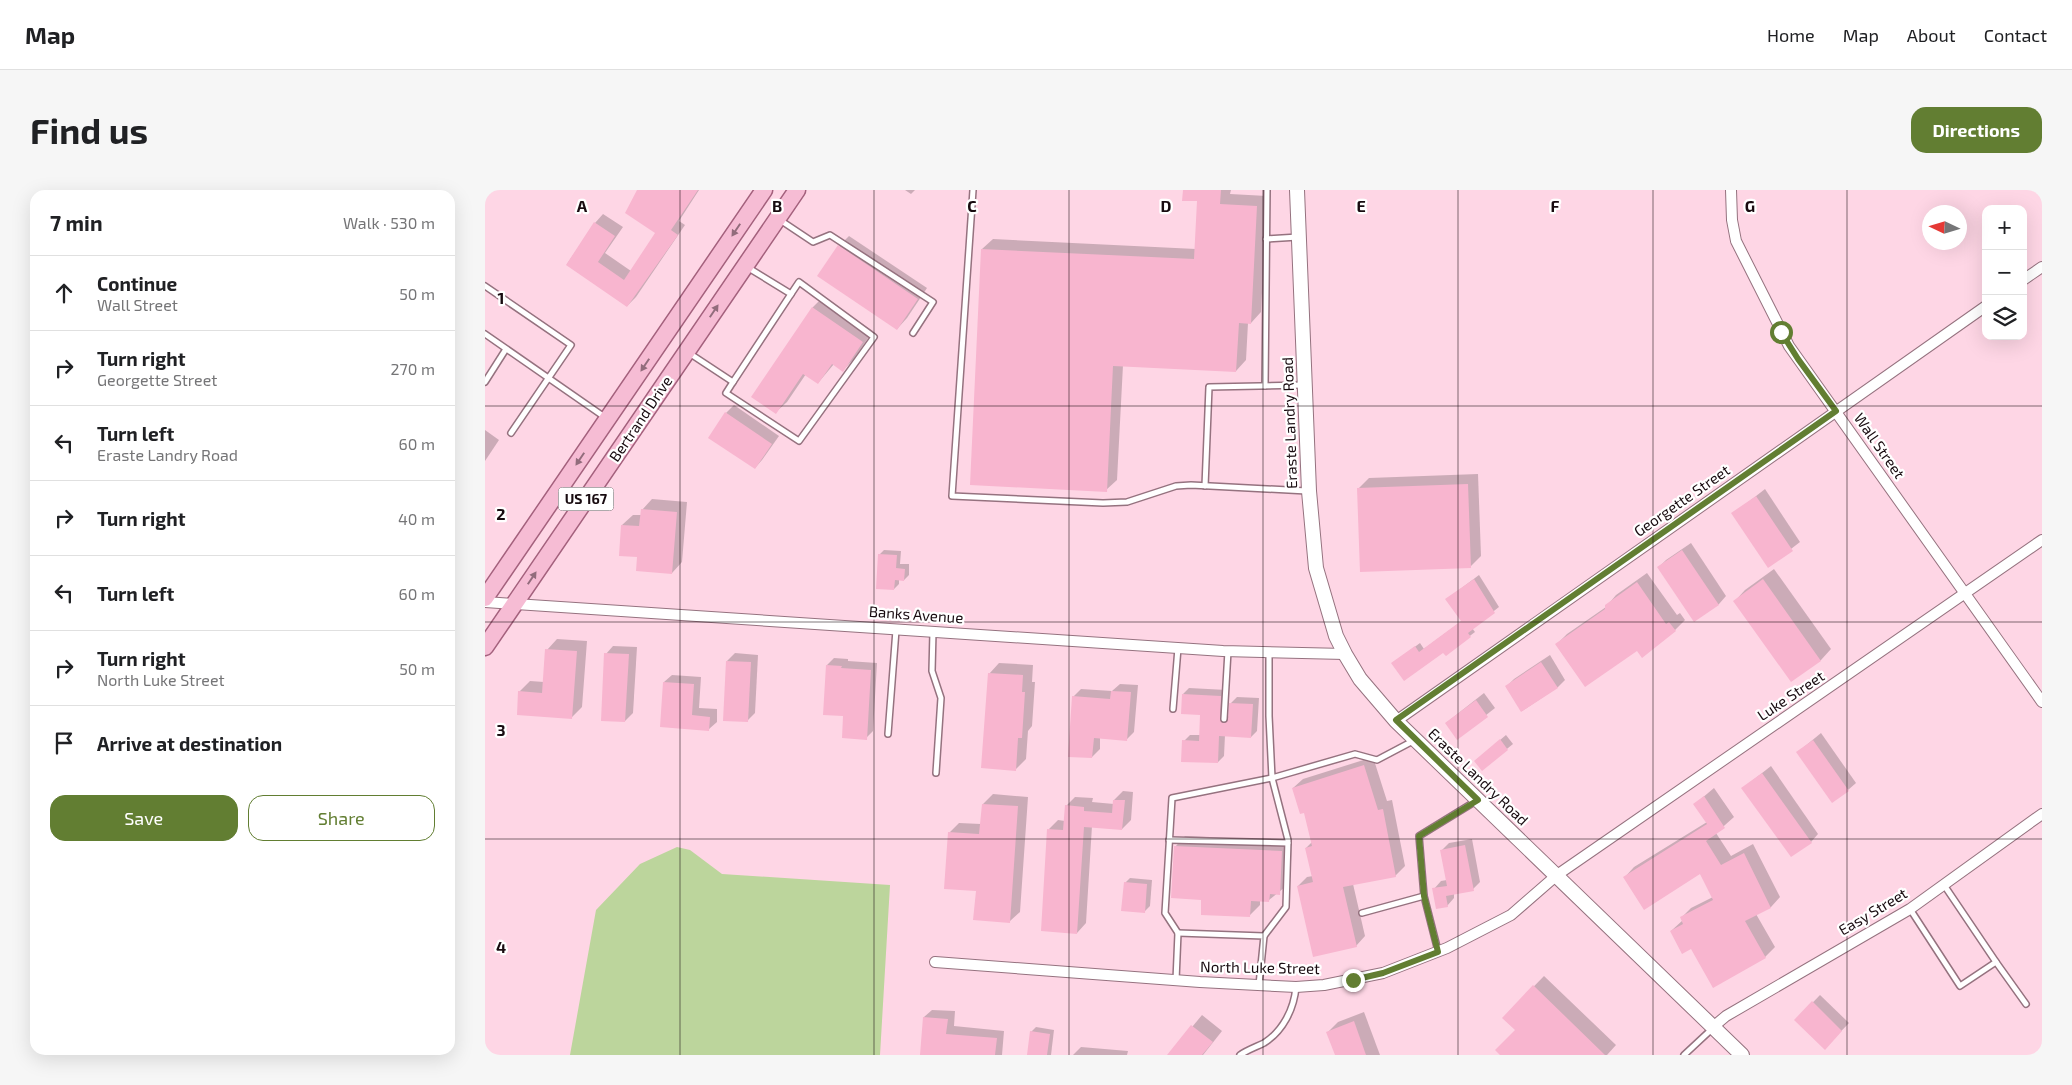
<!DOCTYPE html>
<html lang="en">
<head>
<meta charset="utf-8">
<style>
  :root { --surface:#fff; --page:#f6f6f6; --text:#202124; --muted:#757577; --line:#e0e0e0; --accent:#627e32 }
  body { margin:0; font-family:"Exo 2",sans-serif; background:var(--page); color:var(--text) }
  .controls { position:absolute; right:15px; top:15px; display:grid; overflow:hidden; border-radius:10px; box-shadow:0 5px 20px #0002 }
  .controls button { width:45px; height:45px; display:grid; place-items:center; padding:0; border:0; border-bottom:1px solid var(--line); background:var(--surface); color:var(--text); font:25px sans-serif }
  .compass { position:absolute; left:1437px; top:15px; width:45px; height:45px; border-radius:50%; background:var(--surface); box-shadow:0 5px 20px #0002; rotate:274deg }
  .stop { position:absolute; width:15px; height:15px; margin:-11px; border:4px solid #627e32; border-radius:50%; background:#fff }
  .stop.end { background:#627e32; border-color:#fff; box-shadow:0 1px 5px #0008 }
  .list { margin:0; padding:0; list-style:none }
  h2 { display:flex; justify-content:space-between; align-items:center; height:65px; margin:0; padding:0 20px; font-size:21px }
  h2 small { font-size:16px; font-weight:400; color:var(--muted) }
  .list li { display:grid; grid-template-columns:32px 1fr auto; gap:15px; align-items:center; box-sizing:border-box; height:75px; padding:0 20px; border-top:1px solid var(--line) }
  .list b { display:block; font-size:19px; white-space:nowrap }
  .list p { margin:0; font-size:16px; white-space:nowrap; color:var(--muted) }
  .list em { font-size:16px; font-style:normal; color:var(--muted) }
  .actions { display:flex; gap:10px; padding:15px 20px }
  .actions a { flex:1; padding:11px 0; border:1px solid var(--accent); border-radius:15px; text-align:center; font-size:18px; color:var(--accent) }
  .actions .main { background:var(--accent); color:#fff }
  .icon { flex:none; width:28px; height:28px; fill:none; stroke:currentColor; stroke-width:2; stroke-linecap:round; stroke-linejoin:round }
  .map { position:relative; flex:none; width:1557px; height:865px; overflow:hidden; border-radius:15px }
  header { display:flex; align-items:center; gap:30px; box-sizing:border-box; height:70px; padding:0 25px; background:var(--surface); border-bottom:1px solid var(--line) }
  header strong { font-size:24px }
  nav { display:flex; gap:28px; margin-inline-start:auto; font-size:18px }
  .intro { display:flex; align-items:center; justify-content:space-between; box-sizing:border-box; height:120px; padding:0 30px }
  h1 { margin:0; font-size:35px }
  .button { padding:12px 22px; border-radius:15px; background:var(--accent); color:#fff; font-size:18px; font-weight:700 }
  main { display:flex; gap:30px; padding:0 30px }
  aside { flex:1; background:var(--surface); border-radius:15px; box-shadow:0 5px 20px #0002 }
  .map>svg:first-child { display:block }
  .green { fill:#bcd59c }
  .shadow { fill:#0003 }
  .building { fill:#f8b5cf }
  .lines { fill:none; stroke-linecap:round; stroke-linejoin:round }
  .service-casing { stroke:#95727f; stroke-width:8 }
  .minor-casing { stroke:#95727f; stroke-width:12 }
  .tertiary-casing { stroke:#95727f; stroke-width:16 }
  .primary-casing { stroke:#a4617d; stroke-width:19 }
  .service { stroke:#fff; stroke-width:5 }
  .minor { stroke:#fff; stroke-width:10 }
  .tertiary { stroke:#fff; stroke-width:14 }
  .primary { stroke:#f6bcd4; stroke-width:16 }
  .oneway { fill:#926c7c }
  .route { stroke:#627e32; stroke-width:6 }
  .grid { fill:none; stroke:#180b10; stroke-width:1; stroke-opacity:0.55 }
  .labels { text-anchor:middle; stroke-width:4.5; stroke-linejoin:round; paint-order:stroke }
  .shield { fill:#fff; stroke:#5d5458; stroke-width:1 }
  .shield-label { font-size:14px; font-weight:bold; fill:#180b10 }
  .street-label { font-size:15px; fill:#180b10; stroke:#fff }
  .grid-label { font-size:16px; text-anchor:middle; font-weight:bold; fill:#180b10; stroke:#fff; stroke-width:4.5; stroke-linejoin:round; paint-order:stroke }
</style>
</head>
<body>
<header>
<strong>Map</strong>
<nav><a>Home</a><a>Map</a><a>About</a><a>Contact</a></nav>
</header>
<div class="intro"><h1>Find us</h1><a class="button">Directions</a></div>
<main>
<aside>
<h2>7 min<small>Walk · 530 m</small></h2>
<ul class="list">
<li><svg class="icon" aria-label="ahead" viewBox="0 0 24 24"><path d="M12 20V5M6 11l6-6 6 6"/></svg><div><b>Continue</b><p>Wall Street</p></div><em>50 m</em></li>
<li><svg class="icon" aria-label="right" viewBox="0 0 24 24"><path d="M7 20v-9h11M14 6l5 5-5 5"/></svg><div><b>Turn right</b><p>Georgette Street</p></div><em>270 m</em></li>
<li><svg class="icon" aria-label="left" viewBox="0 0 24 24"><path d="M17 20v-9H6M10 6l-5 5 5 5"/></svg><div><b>Turn left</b><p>Eraste Landry Road</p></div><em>60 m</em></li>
<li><svg class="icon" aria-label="right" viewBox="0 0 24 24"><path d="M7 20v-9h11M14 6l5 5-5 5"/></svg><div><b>Turn right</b></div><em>40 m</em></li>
<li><svg class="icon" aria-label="left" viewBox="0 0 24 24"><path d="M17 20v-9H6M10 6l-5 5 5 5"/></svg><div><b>Turn left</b></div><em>60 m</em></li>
<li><svg class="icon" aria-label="right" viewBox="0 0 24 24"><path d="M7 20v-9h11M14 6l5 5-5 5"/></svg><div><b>Turn right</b><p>North Luke Street</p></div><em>50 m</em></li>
<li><svg class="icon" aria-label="arrive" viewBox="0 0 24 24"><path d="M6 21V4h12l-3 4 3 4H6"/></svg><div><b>Arrive at destination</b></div></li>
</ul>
<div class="actions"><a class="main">Save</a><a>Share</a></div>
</aside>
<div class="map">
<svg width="1557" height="865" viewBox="0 0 1557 865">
  <rect width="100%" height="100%" fill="#fed6e5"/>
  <polygon class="green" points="192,657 205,660 237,684 405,695 395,865 85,865 111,720 155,674"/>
  <g class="shadow">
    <polygon points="157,0 214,0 194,31 200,35 151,107 142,116 82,74 110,33 118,24 138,37 120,63 146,81 172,43"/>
    <polygon points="420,0 430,0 426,4"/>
    <polygon points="699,0 746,0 745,4 782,6 776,122 766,133 763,133 761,170 751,181 638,175 632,290 621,300 497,59 508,49 711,59 713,10"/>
    <polygon points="364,46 442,98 422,128 412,139 354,56"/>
    <polygon points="338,107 388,141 368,170 358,180 349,174 333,193 321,184 302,212 291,222 268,206 328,117"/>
    <polygon points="249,215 294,246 277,270 270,278 241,223"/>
    <polygon points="0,240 14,250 0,271"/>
    <polygon points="993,284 996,366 985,377 874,298 884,288"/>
    <polygon points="1280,299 1315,352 1284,376 1248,324"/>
    <polygon points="167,309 202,312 197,372 187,383 153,366 137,335 148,325 156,325 157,320"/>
    <polygon points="1206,353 1241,406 1234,414 1209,430 1174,377 1181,370"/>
    <polygon points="399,360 416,361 415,374 424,374 424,385 419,390 414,389 414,394 409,399 394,365"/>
    <polygon points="1289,379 1346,459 1336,470 1307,490 1250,411 1260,400"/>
    <polygon points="1162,383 1192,425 1195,423 1200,430 1190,440 1152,459 1072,454 1082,444 1121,417 1131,405"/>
    <polygon points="994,385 1014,417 987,438 990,442 961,464 958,461 908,473 935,453 939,459 977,431 962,409"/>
    <polygon points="72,449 102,451 97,517 87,527 34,502 45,491 59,492 62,460"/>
    <polygon points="128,456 152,457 148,523 140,531 121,464"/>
    <polygon points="250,463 273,465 270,523 262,531 242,471"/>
    <polygon points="1065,465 1080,490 1073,497 1037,521 1021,497 1029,489"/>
    <polygon points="349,468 363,469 363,471 392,473 388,541 381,548 359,525 342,475"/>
    <polygon points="514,473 548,475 547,492 550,492 547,536 543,541 541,569 531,579 504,484"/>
    <polygon points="187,485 216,487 214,518 232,519 232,532 224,539 176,536 179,492"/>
    <polygon points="635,494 653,495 649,542 642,549 615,548 615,559 607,567 588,507 596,499 627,501"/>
    <polygon points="704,498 742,500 740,523 745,528 746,513 752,507 774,508 772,541 766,547 740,545 739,566 733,572 699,551 705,545 716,545 717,524 698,504"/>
    <polygon points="999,503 1010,518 972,548 961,533"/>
    <polygon points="1336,543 1371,593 1363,600 1313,562"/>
    <polygon points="1021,545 1028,554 997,579 990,571"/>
    <polygon points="888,567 902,611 907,610 920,676 910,686 868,694 880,746 871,756 813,696 822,687 828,686 821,658 827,652 820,621 808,598 818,589"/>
    <polygon points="1286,576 1333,644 1326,652 1258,598"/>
    <polygon points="1229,598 1249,627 1231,643 1246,666 1268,654 1295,707 1286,717 1271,724 1290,757 1280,767 1207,758 1186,741 1198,730 1196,728 1206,718 1228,707 1215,683 1140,687 1149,677 1222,632 1210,614"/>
    <polygon points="638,601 648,602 646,630 637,639 607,636 601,733 592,743 564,639 573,630 580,631 581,616 590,607 608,608 607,612 629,614 629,610"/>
    <polygon points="508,604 543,607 535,722 525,731 492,700 464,643 474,633 496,634 498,614"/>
    <polygon points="700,646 807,651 805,693 784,710 775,710 775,715 764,726 718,708 690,657"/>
    <polygon points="987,649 995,692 988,699 969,703 969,708 962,716 949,699 956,691 962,690 956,661 964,653"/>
    <polygon points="645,688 667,690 665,716 660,721 640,693"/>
    <polygon points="1059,786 1131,855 1122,865 1017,865 1031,840 1018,828"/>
    <polygon points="1335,805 1364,833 1340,858 1311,830"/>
    <polygon points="447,820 470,821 469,836 519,841 517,865 436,865 439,827"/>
    <polygon points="879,822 895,865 851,865 843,842 853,832"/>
    <polygon points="717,825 737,841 718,865 684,865"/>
    <polygon points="551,837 569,840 566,865 543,865 546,842"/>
    <polygon points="596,857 643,861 642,865 588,865"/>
  </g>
  <g class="building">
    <polygon points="152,0 213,0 186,40 193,45 142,117 81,75 109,32 130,46 113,72 139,90 170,43 140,23"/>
    <polygon points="698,0 736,0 735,14 772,16 766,134 754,133 751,182 628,176 622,302 485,295 496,59 709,69 712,11 697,11"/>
    <polygon points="353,55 433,109 412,140 332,86"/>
    <polygon points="327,117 378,152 358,182 347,174 333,194 318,184 291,224 266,207"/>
    <polygon points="240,222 287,254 270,279 223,248"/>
    <polygon points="983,294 986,378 875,382 872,298"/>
    <polygon points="1271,306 1308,361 1283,378 1246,323"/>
    <polygon points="156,319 192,322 187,384 151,381 152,367 134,366 136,335 154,336"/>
    <polygon points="1197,360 1234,415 1209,432 1172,377"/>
    <polygon points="393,364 412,365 411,378 420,379 419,391 410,390 409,400 391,399"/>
    <polygon points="989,389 1010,423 983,443 986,447 961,466 958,463 919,491 906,473 930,456 934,462 976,431 960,409"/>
    <polygon points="1278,389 1336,471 1306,492 1248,411"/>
    <polygon points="1152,392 1181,434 1184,432 1191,441 1157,468 1152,461 1100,497 1070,454 1120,419 1120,415"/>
    <polygon points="60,459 92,461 87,529 32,525 33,501 57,503"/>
    <polygon points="119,463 144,464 140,532 116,531"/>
    <polygon points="241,471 266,472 263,532 238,531"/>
    <polygon points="1056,472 1073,498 1036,522 1020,496"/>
    <polygon points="341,475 357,476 356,478 386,480 382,550 357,548 358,526 338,525"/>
    <polygon points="503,483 538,485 537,502 540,502 537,548 533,548 531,581 496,578"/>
    <polygon points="178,492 209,494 207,525 225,527 224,541 175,537"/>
    <polygon points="626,501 646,502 642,551 609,548 607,568 583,567 587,506 625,509"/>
    <polygon points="697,504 736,506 735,529 738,533 743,530 744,513 768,514 766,548 734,546 733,573 696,572 697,550 714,551 715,525 696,524"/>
    <polygon points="991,510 1003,527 972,550 960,533"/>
    <polygon points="1015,549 1023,560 997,581 989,571"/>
    <polygon points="1328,550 1364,601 1347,613 1311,562"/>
    <polygon points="879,575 893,620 898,619 911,687 858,697 872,757 828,767 812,696 828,692 820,658 827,656 819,623 815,624 807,598"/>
    <polygon points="1277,583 1327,653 1306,667 1256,598"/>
    <polygon points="1219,606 1240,638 1221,651 1236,675 1259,663 1286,718 1260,731 1281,768 1228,798 1206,759 1197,764 1185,741 1198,734 1195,727 1228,710 1215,684 1159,720 1138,687 1222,634 1208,614"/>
    <polygon points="628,610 640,610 637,640 599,637 592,744 556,741 562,639 578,640 580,615 599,617 599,621 627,623"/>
    <polygon points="497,614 533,616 525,733 488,730 491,701 459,699 463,642 494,644"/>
    <polygon points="980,655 989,701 961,706 963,717 951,719 947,698 962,696 955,660"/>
    <polygon points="689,656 797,661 795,705 785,704 784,712 766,711 765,727 716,725 716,710 686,708"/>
    <polygon points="639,692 662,694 660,723 636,721"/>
    <polygon points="1048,795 1120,865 1015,865 1010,860 1030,840 1017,828"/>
    <polygon points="1327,811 1357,841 1340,860 1309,830"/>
    <polygon points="438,827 463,829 461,844 512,848 510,865 435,865"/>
    <polygon points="869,831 881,865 850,865 841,842"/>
    <polygon points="706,835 728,852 717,865 682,865"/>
    <polygon points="545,841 565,844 562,865 542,865"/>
  </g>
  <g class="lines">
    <g class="service-casing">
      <g id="service">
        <polyline points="488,0 467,306 618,313 642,312 691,296 706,295 822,301"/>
        <polyline points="295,30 328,52 345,45 448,112 428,143"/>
        <polyline points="781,49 813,47"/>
        <polyline points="0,96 86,155 26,243"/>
        <polyline points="0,144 121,228"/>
        <polyline points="204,163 248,192 306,104 262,77"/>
        <polyline points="0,192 21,159"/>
        <polyline points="248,192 241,203 314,251 389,147 314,92 306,104"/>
        <polyline points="780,196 782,0"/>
        <polyline points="720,296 724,197 819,195"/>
        <polyline points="448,442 447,481 456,508 451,583"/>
        <polyline points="784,462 784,526 787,588 870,564 892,570 928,551"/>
        <polyline points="688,519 693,458"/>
        <polyline points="739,529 743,461"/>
        <polyline points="403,544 411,440"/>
        <polyline points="684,650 803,653"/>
        <polyline points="1425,719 1475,796 1511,772 1459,695"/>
        <polyline points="877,723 939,706"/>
        <polyline points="693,743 779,746 774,795"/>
        <polyline points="953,761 939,706 934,646 991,611"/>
        <polyline points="1511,772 1541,814"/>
        <polyline points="691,790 693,743 680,723 687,608 787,588 803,650 801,717 779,746"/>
        <path d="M 755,865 C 762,860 771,857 779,853 C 798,841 809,819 811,797"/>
        <polyline points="1199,865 1228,838"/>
      </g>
    </g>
    <g class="minor-casing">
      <g id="minor">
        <polyline points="1246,0 1247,30 1251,51 1304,156 1557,512"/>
        <polyline points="1538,90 1557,77"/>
        <polyline points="0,412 738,461 860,464"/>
        <polyline points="911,531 1501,116"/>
        <polyline points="450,772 715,792 811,797 839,795 898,783 962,758 1026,725 1072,685 1557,350"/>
        <polyline points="1228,837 1241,826 1425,719 1557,624"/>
      </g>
    </g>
    <g class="tertiary-casing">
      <polyline id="tertiary" points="812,0 824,301 831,378 851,446 860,464 875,489 911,531 1257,865"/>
    </g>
    <g class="primary-casing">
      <g id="primary">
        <polyline points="0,408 279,0"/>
        <polyline points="0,457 312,0"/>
      </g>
    </g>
    <use href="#service" class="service"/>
    <use href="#minor" class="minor"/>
    <use href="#tertiary" class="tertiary"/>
    <use href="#primary" class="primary"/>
  </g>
  <defs><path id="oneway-solid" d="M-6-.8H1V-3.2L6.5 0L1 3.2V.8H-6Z" transform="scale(1.25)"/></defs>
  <g class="oneway">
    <use href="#oneway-solid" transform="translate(251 40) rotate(124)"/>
    <use href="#oneway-solid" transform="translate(229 121) rotate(-56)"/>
    <use href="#oneway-solid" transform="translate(160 175) rotate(124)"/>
    <use href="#oneway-solid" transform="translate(95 269) rotate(124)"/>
    <use href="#oneway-solid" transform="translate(47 388) rotate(-56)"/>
  </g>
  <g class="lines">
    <polyline class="route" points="868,790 898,783 953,762 939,706 934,646 993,610 911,530 1351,221 1313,169 1296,142"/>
  </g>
  <path class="grid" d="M 195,0 L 195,865M 389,0 L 389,865M 584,0 L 584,865M 778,0 L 778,865M 973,0 L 973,865M 1168,0 L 1168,865M 1362,0 L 1362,865M 0,216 L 1557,216M 0,432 L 1557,432M 0,649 L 1557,649"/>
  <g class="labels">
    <rect class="shield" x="73.5" y="297.5" width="55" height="23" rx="4"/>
    <g class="shield-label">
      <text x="101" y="314">US 167</text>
    </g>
    <g class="street-label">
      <text transform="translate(156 229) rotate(-56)" y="5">Bertrand Drive</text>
      <text transform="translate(805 233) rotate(-92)" y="5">Eraste Landry Road</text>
      <text transform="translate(1394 256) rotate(55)" y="5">Wall Street</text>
      <text transform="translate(1197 311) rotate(-35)" y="5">Georgette Street</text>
      <text transform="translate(431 425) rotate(4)" y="5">Banks Avenue</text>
      <text transform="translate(1306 506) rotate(-34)" y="5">Luke Street</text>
      <text transform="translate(993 587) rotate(44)" y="5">Eraste Landry Road</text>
      <text transform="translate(1388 722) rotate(-31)" y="5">Easy Street</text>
      <text transform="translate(775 778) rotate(1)" y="5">North Luke Street</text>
    </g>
  </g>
  <g class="grid-label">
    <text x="97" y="22">A</text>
    <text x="292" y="22">B</text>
    <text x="487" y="22">C</text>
    <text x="681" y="22">D</text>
    <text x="876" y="22">E</text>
    <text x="1070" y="22">F</text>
    <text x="1265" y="22">G</text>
    <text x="16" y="114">1</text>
    <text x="16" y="330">2</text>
    <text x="16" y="546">3</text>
    <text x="16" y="763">4</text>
  </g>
</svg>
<div class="controls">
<button>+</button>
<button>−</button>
<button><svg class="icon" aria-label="layers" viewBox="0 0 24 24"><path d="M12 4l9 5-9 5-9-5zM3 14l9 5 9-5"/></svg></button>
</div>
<svg class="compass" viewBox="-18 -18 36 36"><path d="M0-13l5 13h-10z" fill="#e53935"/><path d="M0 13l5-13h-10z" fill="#757577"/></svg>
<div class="stop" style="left:1296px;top:142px"></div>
<div class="stop end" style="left:868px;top:790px"></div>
</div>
</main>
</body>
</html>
